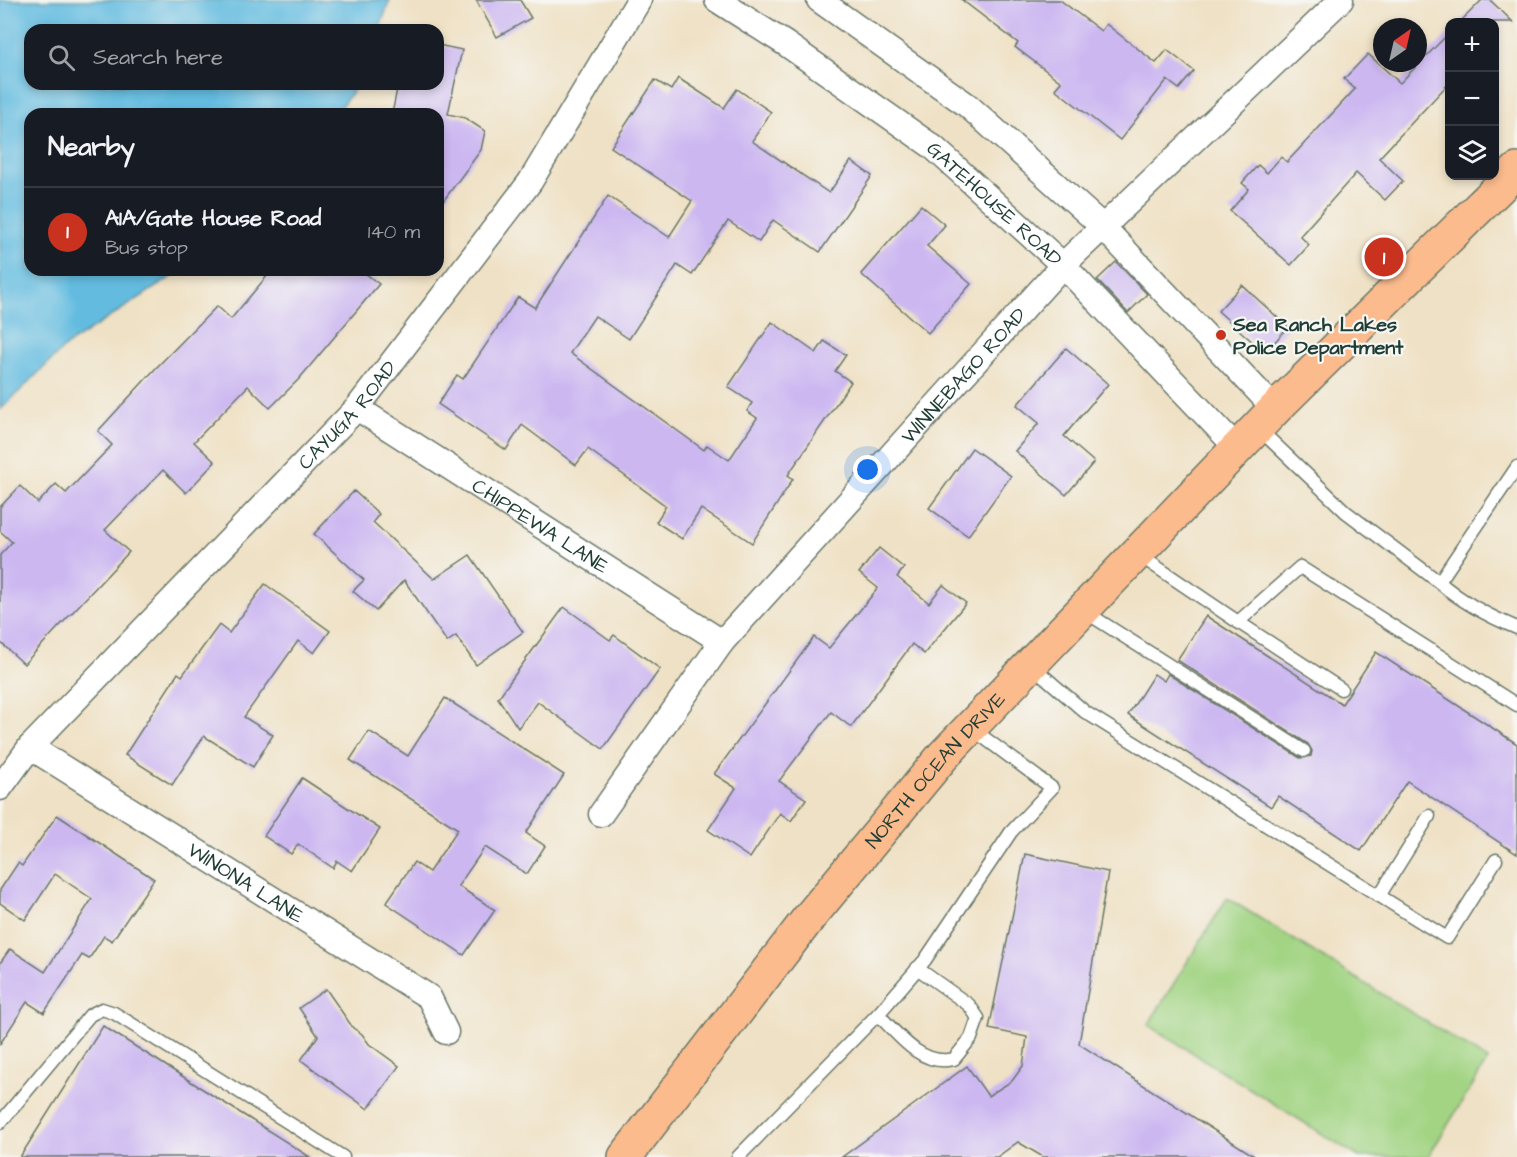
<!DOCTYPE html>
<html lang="en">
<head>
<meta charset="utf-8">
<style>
  :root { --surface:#171b24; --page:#242831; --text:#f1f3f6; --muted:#9ea1a6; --line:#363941; --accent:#c8321e }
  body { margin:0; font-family:"Architects Daughter",sans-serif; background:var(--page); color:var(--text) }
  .controls { position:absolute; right:18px; top:18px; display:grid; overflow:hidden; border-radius:12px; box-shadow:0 3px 9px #0003 }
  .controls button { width:54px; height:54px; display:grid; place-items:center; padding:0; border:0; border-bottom:2px solid var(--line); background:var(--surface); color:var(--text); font:30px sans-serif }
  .compass { position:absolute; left:1373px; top:18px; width:54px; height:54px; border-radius:50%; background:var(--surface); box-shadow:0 3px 9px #0003; rotate:34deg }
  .you { position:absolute; left:868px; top:470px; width:21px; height:21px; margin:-15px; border:4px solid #fff; border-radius:50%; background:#1a73e8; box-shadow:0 0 0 9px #1a73e833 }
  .badge { display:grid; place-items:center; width:39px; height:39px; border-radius:50%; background:var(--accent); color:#fff; font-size:20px; font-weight:700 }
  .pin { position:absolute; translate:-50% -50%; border:3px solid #fff; box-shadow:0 2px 6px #0006 }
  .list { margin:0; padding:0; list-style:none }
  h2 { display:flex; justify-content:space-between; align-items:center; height:78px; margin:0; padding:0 24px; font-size:26px }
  h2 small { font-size:20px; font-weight:400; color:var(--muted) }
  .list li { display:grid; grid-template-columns:39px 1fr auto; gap:18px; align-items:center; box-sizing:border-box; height:90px; padding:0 24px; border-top:2px solid var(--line) }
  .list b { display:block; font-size:22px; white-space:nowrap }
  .list p { margin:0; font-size:20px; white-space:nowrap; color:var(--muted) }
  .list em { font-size:20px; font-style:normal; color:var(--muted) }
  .icon { flex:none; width:33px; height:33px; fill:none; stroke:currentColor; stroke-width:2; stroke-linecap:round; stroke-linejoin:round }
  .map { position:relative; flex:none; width:1517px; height:1157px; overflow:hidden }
  .search { position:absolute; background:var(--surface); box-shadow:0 3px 9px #0003; left:24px; top:24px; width:420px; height:66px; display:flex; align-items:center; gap:15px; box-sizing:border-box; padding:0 21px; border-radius:18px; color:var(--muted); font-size:22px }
  .panel { position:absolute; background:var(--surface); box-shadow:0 3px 9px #0003; left:24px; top:108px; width:420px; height:168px; border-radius:18px }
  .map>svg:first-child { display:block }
  .green { fill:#a2d483; stroke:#60885c; stroke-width:1.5 }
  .water { fill:#63bce0; stroke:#417c8a; stroke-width:1.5 }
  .building { fill:#ccb7f1 }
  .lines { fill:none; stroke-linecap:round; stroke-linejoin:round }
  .service-casing { stroke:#687667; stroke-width:15 }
  .minor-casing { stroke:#687667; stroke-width:27 }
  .primary-casing { stroke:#687667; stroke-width:36 }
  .service { stroke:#fff; stroke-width:12 }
  .minor { stroke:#fff; stroke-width:24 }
  .primary { stroke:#fbbb8d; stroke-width:33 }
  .poi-dot { fill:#c8321e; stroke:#f6f6f2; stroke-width:2 }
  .labels { text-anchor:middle; stroke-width:4.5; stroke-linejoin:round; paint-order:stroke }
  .street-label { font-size:20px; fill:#1f3d34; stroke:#f6f6f2 }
  .poi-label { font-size:20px; font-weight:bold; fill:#1f3d34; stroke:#f6f6f2; text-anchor:start }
</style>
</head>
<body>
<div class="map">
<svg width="1517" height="1157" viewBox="0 0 1517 1157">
  <rect width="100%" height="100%" fill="#f6f6f2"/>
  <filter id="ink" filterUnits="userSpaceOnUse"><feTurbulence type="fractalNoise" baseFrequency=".0167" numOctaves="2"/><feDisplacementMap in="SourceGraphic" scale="12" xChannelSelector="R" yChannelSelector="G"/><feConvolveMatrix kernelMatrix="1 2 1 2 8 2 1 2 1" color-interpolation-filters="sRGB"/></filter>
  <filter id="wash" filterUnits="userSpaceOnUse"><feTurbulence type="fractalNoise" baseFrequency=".008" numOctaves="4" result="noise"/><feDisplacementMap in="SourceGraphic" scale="24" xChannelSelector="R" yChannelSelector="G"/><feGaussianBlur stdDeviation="1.35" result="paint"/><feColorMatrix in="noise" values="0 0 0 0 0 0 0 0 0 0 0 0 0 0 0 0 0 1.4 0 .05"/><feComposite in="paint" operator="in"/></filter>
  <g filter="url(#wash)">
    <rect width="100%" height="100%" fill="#efe1c5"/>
    <polygon class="green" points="1227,898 1488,1060 1428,1157 1359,1157 1148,1025"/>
    <polygon class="water" points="0,0 390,0 379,30 30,30 30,84 358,84 335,114 30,114 30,270 182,270 67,345 0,410"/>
    <g id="blocks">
      <g class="building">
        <polygon points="476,0 520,0 531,18 497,37"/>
        <polygon points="962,0 1060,0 1101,31 1106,24 1156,63 1167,50 1194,71 1179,89 1167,80 1120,140 1055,89 1061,82 1015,47 1018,43"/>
        <polygon points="1482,0 1490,0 1513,22 1460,22"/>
        <polygon points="1449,33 1449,83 1379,158 1403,181 1385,200 1356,173 1300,236 1309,245 1291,265 1230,211 1249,189 1242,183 1258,165 1267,173 1281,157 1287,162 1355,89 1344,79 1368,54 1400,83"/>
        <polygon points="438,45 462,50 448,114 465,118 485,131 481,150 438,208 438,114 392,114 398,84 438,84"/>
        <polygon points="678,78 724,108 737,89 771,112 752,141 829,193 851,161 872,176 820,252 773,220 759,242 728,221 692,275 677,265 629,339 595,316 570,353 704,450 707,445 729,460 757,418 747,411 752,403 728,387 772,322 816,353 824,341 846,355 835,371 851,382 788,475 793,479 752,543 701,509 682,539 656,522 666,506 588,449 576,465 522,425 506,450 438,404 457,375 463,379 518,297 535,308 608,196 669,237 692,201 611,147 655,80 671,90"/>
        <polygon points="921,205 945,225 927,246 971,284 928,333 861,274"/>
        <polygon points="1116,262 1147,294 1128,313 1097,280"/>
        <polygon points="272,270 361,270 379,284 299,379 270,408 248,386 194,442 215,462 186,493 163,470 105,530 129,552 24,664 0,642 0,555 12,542 0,531 0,507 20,486 38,503 56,484 66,493 112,445 98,431 155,369 217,306 231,319"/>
        <polygon points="1242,285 1288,327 1265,353 1218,311"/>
        <polygon points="1066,348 1108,384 1064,436 1094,462 1066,495 1015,451 1039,423 1017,405"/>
        <polygon points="972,448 1011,476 968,536 929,508"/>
        <polygon points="354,491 379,514 373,522 434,579 470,555 523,632 476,665 456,636 447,642 404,580 376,611 353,591 364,580 314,534"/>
        <polygon points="879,548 904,568 897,577 929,603 943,585 966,603 924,654 912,644 851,727 831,712 779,781 806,799 791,821 780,813 750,858 708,830 736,788 714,774 814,637 829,648 878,588 859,573"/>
        <polygon points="265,584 330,631 314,653 298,641 244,717 273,735 253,767 204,736 172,785 125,755 178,673 182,676 219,625 229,633"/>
        <polygon points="564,607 610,640 614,635 660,669 603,749 538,702 518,728 498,698"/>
        <polygon points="1206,616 1342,704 1376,652 1517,744 1517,854 1407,781 1361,851 1278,796 1271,807 1128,715 1154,674 1164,681 1168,674 1300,758 1311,756 1312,751 1308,744 1177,660"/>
        <polygon points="445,698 564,775 526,833 545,846 527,874 485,847 458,886 495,910 464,955 386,903 414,862 429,872 458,829 350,760 369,731 408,756"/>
        <polygon points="302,778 380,829 352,871 337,861 333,868 298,844 291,854 264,836"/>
        <polygon points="57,815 154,879 112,941 104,936 89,959 82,955 44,1013 27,1002 0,1044 0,963 10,949 45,972 92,899 55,874 25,920 0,903 0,890 18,863 22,866"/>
        <polygon points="1025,854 1108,872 1079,1044 1256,1157 1043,1157 1018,1142 997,1157 842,1157 967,1066 988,1096 1012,1081 1023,1066 1027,1037 989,1029"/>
        <polygon points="326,989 353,1028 362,1034 369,1044 399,1066 368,1109 301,1060 318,1036 299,1008"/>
        <polygon points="103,1026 310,1157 20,1157"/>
      </g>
    </g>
  </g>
  <g filter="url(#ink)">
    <use href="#blocks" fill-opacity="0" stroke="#687667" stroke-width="1.5"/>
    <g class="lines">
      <g class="service-casing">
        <g id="service">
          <polyline points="1258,428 1346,512 1439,582 1517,467"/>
          <polyline points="1139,555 1238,622 1300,567 1517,705"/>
          <path d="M 1439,582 C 1463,603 1488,616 1517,628"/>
          <polyline points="1084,611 1304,751"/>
          <polyline points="1238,622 1341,689"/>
          <polyline points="1031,665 1085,712 1447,938 1496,860"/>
          <polyline points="1379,896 1429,816"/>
          <path d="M 878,1014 C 898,1035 922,1067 954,1059 L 971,1038 L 978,1018 L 969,1005 L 917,968"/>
          <polyline points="0,1123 90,1015 102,1009 114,1013 343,1157"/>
          <polyline points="738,1157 880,1012 925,960 1011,832 1052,788 971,728"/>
        </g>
      </g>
      <g class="minor-casing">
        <g id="minor">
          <path id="s1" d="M 717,0 L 786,44 L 933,147 L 1063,265 L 1238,449"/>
          <polyline points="819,0 967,105 1102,226 1275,409"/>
          <path id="s2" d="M 357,408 L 722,642"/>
          <path id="s3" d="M 30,747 L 429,997 L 446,1032"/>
          <path id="s4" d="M 0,788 L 30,747 L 357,408 L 530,182 L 639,0"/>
          <path id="s5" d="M 601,814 L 722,642 L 1063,265 L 1341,0"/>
        </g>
      </g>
      <g class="primary-casing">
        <g id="primary">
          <path id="s6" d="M 625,1157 L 808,919 L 943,756 L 1275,409 L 1517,170"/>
        </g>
      </g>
      <use href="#service" class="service"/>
      <use href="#minor" class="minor"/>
      <use href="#primary" class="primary"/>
    </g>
  </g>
  <circle class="poi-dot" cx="1221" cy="335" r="6"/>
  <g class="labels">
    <g class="street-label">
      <text dy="7" stroke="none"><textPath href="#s1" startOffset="345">GATEHOUSE ROAD</textPath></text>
      <text dy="7" stroke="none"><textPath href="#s5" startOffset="570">WINNEBAGO ROAD</textPath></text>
      <text dy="7" stroke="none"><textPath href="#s4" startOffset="510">CAYUGA ROAD</textPath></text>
      <text dy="7" stroke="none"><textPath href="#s2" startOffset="218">CHIPPEWA LANE</textPath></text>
      <text dy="7" stroke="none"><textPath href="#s6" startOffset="496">NORTH OCEAN DRIVE</textPath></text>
      <text dy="7" stroke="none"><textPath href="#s3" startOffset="255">WINONA LANE</textPath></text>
    </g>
    <g class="poi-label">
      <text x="1233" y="331">Sea Ranch Lakes<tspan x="1233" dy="23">Police Department</tspan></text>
    </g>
  </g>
</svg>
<div class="controls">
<button>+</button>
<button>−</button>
<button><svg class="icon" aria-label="layers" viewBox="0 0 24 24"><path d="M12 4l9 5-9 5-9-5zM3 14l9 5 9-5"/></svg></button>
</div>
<svg class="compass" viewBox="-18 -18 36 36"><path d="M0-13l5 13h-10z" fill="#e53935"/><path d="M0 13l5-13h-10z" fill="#9ea1a6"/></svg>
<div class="you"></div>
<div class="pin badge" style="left:1384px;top:257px">1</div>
<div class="search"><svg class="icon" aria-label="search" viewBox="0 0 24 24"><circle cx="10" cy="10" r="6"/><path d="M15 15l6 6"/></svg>Search here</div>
<section class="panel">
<h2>Nearby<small></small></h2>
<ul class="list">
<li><span class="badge">1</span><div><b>A1A/Gate House Road</b><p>Bus stop</p></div><em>140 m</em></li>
</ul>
</section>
</div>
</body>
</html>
